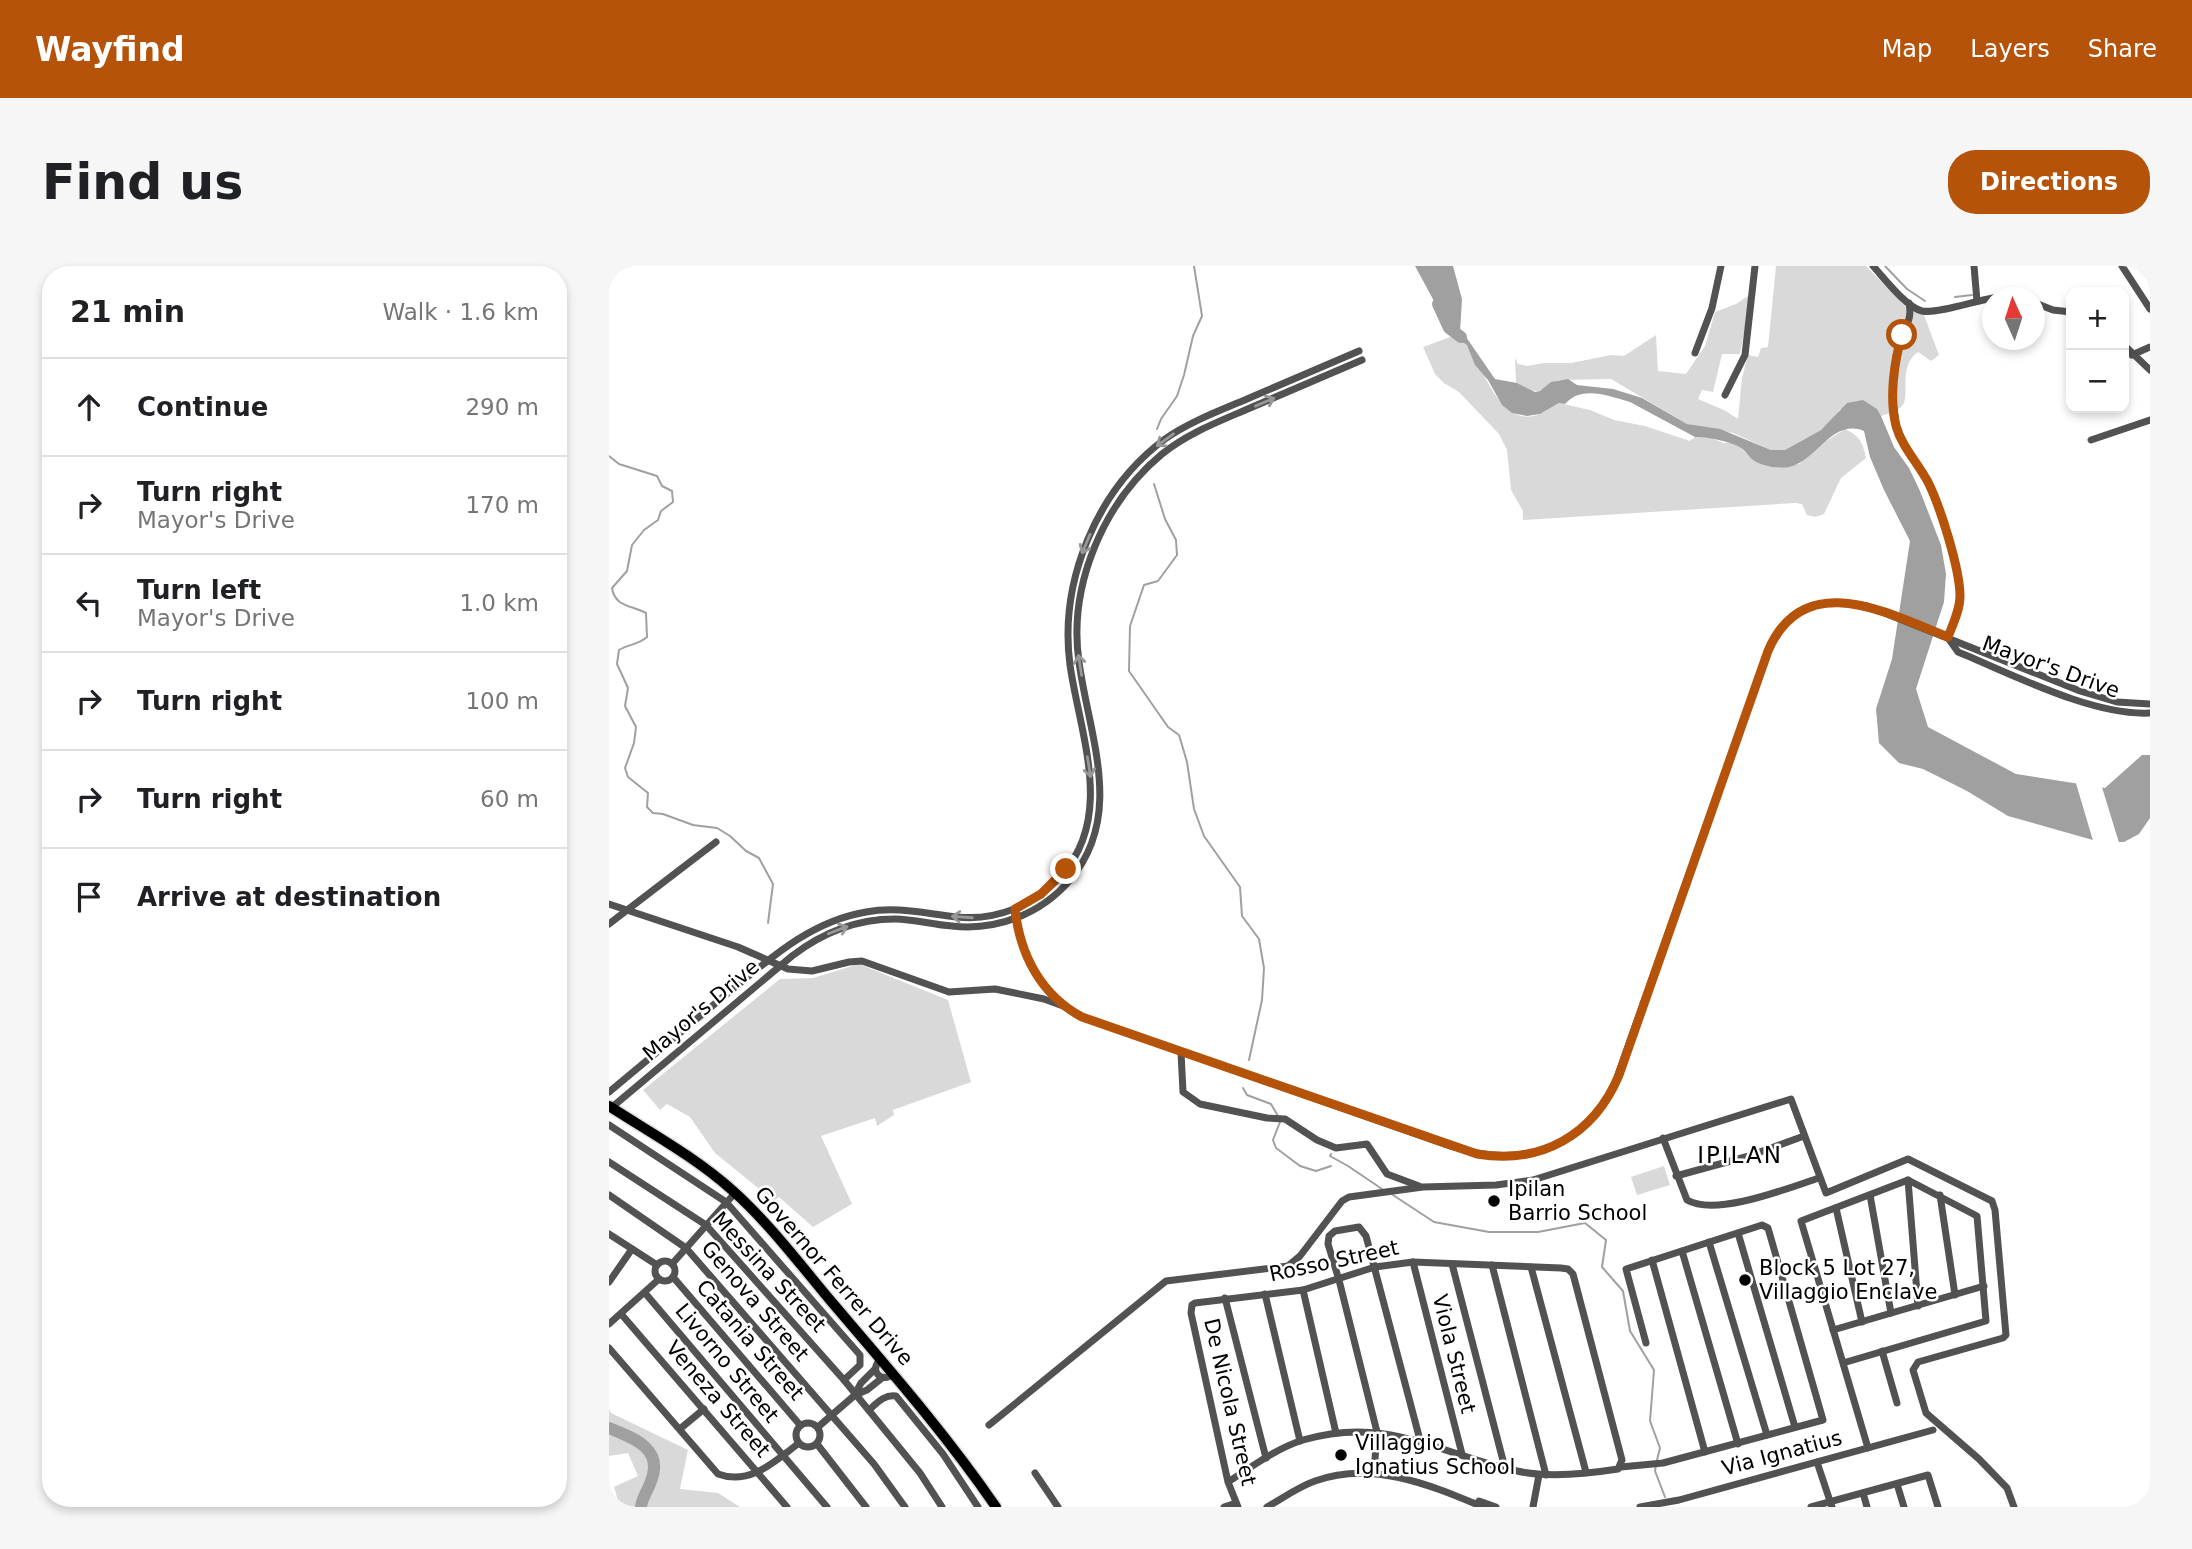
<!DOCTYPE html>
<html lang="en">
<head>
<meta charset="utf-8">
<style>
  :root { --surface:#fff; --page:#f6f6f6; --text:#202124; --muted:#757577; --line:#e0e0e0; --accent:#b45309 }
  body { margin:0; font-family:"DejaVu Sans",sans-serif; background:var(--page); color:var(--text) }
  .controls { position:absolute; right:21px; top:21px; display:grid; overflow:hidden; border-radius:14px; box-shadow:0 4px 10px #0003 }
  .controls button { width:63px; height:63px; display:grid; place-items:center; padding:0; border:0; border-bottom:2px solid var(--line); background:var(--surface); color:var(--text); font:35px sans-serif }
  .compass { position:absolute; left:1373px; top:21px; width:63px; height:63px; border-radius:50%; background:var(--surface); box-shadow:0 4px 10px #0003; rotate:357deg }
  .stop { position:absolute; width:21px; height:21px; margin:-16px; border:5px solid #b45309; border-radius:50%; background:#fff }
  .stop.end { background:#b45309; border-color:#fff; box-shadow:0 2px 7px #0008 }
  .list { margin:0; padding:0; list-style:none }
  h2 { display:flex; justify-content:space-between; align-items:center; height:91px; margin:0; padding:0 28px; font-size:30px }
  h2 small { font-size:23px; font-weight:400; color:var(--muted) }
  .list li { display:grid; grid-template-columns:46px 1fr auto; gap:21px; align-items:center; box-sizing:border-box; height:98px; padding:0 28px; border-top:2px solid var(--line) }
  .list b { display:block; font-size:26px; white-space:nowrap }
  .list p { margin:0; font-size:23px; white-space:nowrap; color:var(--muted) }
  .list em { font-size:23px; font-style:normal; color:var(--muted) }
  .icon { flex:none; width:38px; height:38px; fill:none; stroke:currentColor; stroke-width:2; stroke-linecap:round; stroke-linejoin:round }
  .map { position:relative; flex:none; width:1541px; height:1241px; overflow:hidden; border-radius:28px }
  header { display:flex; align-items:center; gap:42px; box-sizing:border-box; height:98px; padding:0 35px; background:var(--accent); color:#fff }
  header strong { font-size:33px }
  nav { display:flex; gap:38px; margin-inline-start:auto; font-size:24px }
  .intro { display:flex; align-items:center; justify-content:space-between; box-sizing:border-box; height:168px; padding:0 42px }
  h1 { margin:0; font-size:49px }
  .button { padding:18px 32px; border-radius:28px; background:var(--accent); color:#fff; font-size:24px; font-weight:700 }
  main { display:flex; gap:42px; padding:0 42px }
  aside { flex:1; background:var(--surface); border-radius:28px; box-shadow:0 4px 10px #0003 }
  .map>svg:first-child { display:block }
  .green { fill:#d9d9d9 }
  .water { fill:#a0a0a0 }
  .pier { fill:#fff }
  .lines { fill:none; stroke-linecap:round; stroke-linejoin:round }
  .stream { stroke:#a0a0a0; stroke-width:2 }
  .river { stroke:#a0a0a0; stroke-width:12 }
  .major-casing { stroke:#dbdbdb; stroke-width:13 }
  .minor { stroke:#525252; stroke-width:7 }
  .major { stroke:#000; stroke-width:10 }
  .oneway { stroke:#979797 }
  .route { stroke:#b45309; stroke-width:9 }
  .poi-dot { fill:#000; stroke:#fff; stroke-width:2.5 }
  .labels { text-anchor:middle; stroke-width:5; stroke-linejoin:round; paint-order:stroke }
  .street-label { font-size:21px; fill:#000; stroke:#fff }
  .poi-label { font-size:21px; fill:#000; stroke:#fff; text-anchor:start }
  .neighbourhood-label { font-size:23px; letter-spacing:2px; fill:#000; stroke:#fff }
</style>
</head>
<body>
<header>
<strong>Wayfind</strong>
<nav><a>Map</a><a>Layers</a><a>Share</a></nav>
</header>
<div class="intro"><h1>Find us</h1><a class="button">Directions</a></div>
<main>
<aside>
<h2>21 min<small>Walk · 1.6 km</small></h2>
<ul class="list">
<li><svg class="icon" aria-label="ahead" viewBox="0 0 24 24"><path d="M12 20V5M6 11l6-6 6 6"/></svg><div><b>Continue</b></div><em>290 m</em></li>
<li><svg class="icon" aria-label="right" viewBox="0 0 24 24"><path d="M7 20v-9h11M14 6l5 5-5 5"/></svg><div><b>Turn right</b><p>Mayor's Drive</p></div><em>170 m</em></li>
<li><svg class="icon" aria-label="left" viewBox="0 0 24 24"><path d="M17 20v-9H6M10 6l-5 5 5 5"/></svg><div><b>Turn left</b><p>Mayor's Drive</p></div><em>1.0 km</em></li>
<li><svg class="icon" aria-label="right" viewBox="0 0 24 24"><path d="M7 20v-9h11M14 6l5 5-5 5"/></svg><div><b>Turn right</b></div><em>100 m</em></li>
<li><svg class="icon" aria-label="right" viewBox="0 0 24 24"><path d="M7 20v-9h11M14 6l5 5-5 5"/></svg><div><b>Turn right</b></div><em>60 m</em></li>
<li><svg class="icon" aria-label="arrive" viewBox="0 0 24 24"><path d="M6 21V4h12l-3 4 3 4H6"/></svg><div><b>Arrive at destination</b></div></li>
</ul>
</aside>
<div class="map">
<svg width="1541" height="1241" viewBox="0 0 1541 1241">
  <rect width="100%" height="100%" fill="#fff"/>
  <g class="green">
    <path d="M 1167,0 L 1257,0 L 1297,41 L 1315,49 L 1330,89 L 1322,95 L 1309,86 C 1288,101 1302,130 1293,140 C 1289,145 1278,148 1272,150 L 1268,143 L 1231,143 L 1224,154 L 1212,164 L 1176,184 L 1162,184 L 1124,167 L 1078,158 L 1002,113 L 950,114 C 942,116 937,124 929,125 C 923,126 913,119 907,117 L 906,92 L 909,98 L 918,100 L 935,97 L 962,97 L 1002,89 L 1015,90 L 1047,69 L 1049,105 L 1077,108 L 1096,80 L 1106,46 L 1127,38 L 1142,28 L 1131,88 L 1113,88 L 1104,126 L 1093,124 L 1089,133 L 1117,145 L 1129,153 L 1133,112 L 1139,89 L 1149,91 L 1152,82 L 1159,81 Z"/>
    <path d="M 844,70 C 848,72 855,75 858,79 C 876,102 890,164 931,148 C 938,145 944,140 950,137 L 981,144 L 1005,154 L 1036,160 L 1081,175 L 1086,171 L 1096,169 L 1114,177 L 1123,177 L 1132,182 L 1140,190 L 1190,198 L 1211,179 L 1236,163 C 1251,170 1254,177 1257,192 L 1232,212 L 1215,248 L 1206,251 L 1198,249 L 1193,238 L 1186,237 L 914,254 L 914,245 L 902,224 L 898,184 L 890,168 L 850,126 L 835,117 L 826,108 L 814,81 Z"/>
    <polygon points="250,698 339,734 362,816 284,844 285,849 268,860 266,852 212,870 243,938 204,961 170,931 165,935 106,887 81,851 58,838 51,844 34,824 171,713 204,712"/>
    <polygon points="1055,900 1061,919 1028,929 1022,911"/>
    <polygon points="0,1143 2,1147 79,1184 71,1223 109,1227 131,1241 11,1241 5,1221 29,1210 19,1187 0,1190"/>
  </g>
  <path class="water" d="M 806,0 L 844,0 L 853,33 L 851,66 L 857,71 L 886,113 L 908,117 L 926,126 L 931,125 L 942,116 L 959,113 L 968,119 L 1004,123 L 1033,132 L 1078,158 L 1111,163 L 1162,184 L 1176,184 L 1212,164 L 1238,137 L 1254,134 L 1268,143 L 1272,150 L 1285,181 L 1300,202 L 1311,225 L 1332,279 L 1337,308 L 1335,336 L 1307,423 L 1319,461 L 1407,508 L 1496,522 L 1533,489 L 1541,489 L 1541,552 L 1530,568 L 1515,576 L 1491,576 L 1399,550 L 1358,525 L 1314,503 L 1290,497 L 1270,477 L 1267,443 L 1283,393 L 1301,275 L 1275,224 L 1261,191 L 1255,165 C 1223,152 1208,195 1180,201 C 1170,203 1152,200 1144,194 C 1139,190 1137,185 1132,182 C 1124,176 1096,170 1086,171 L 1021,136 C 999,130 973,119 956,138 L 950,137 L 931,148 L 918,150 L 903,147 L 893,139 L 879,114 L 866,99 L 858,79 L 844,70 Z"/>
  <polygon class="pier" points="1466,514 1492,518 1511,580 1485,578"/>
  <g class="lines">
    <g class="stream">
      <polyline points="1276,0 1298,23 1316,35"/>
      <polyline points="1346,31 1363,29"/>
      <polyline points="548,163 552,153 568,130 575,109 584,70 593,50 585,0"/>
      <path d="M 0,190 L 10,198 L 48,210 L 53,220 L 63,225 L 64,236 L 52,245 L 49,254 L 35,264 L 23,279 L 18,305 L 3,322 C 6,341 22,339 37,347 L 38,371 C 29,379 20,378 10,384 L 8,398 L 19,422 L 16,440 L 27,461 L 25,477 L 16,502 L 19,511 L 39,527 L 38,541 L 44,547 L 54,548 L 84,559 L 108,562 L 121,570 L 137,585 L 150,592 L 164,618 L 159,657"/>
      <polyline points="545,218 556,253 567,274 568,289 549,315 535,319 521,360 520,405 559,461 570,469 578,496 585,543 595,570 631,621 633,650 650,673 655,702 653,734 640,794"/>
      <polyline points="634,822 638,829 662,838 669,850"/>
      <polyline points="671,856 664,874 667,882 691,900 707,905 722,900"/>
      <polyline points="722,888 721,890 739,900 773,923"/>
      <polyline points="784,929 825,956 880,966 929,966 976,957 997,974 993,1001 1014,1025 1021,1065 1045,1104 1041,1155 1051,1182 1048,1194"/>
      <polyline points="1047,1199 1046,1205 1056,1231"/>
    </g>
    <g class="river">
      <polyline points="829,38 840,62 852,71"/>
      <path d="M 0,1162 C 25,1172 55,1183 42,1215 C 39,1225 33,1231 32,1241"/>
    </g>
    <g class="major-casing">
      <path id="major" d="M 0,840 C 42,867 86,891 123,924 C 159,956 190,997 221,1034 C 279,1102 337,1168 387,1241"/>
    </g>
    <g class="minor">
      <path d="M 1264,0 C 1275,12 1297,41 1313,45 C 1328,48 1366,35 1384,32"/>
      <polyline points="1365,0 1368,35"/>
      <polyline points="1513,0 1541,43"/>
      <polyline points="1385,32 1401,29 1414,32"/>
      <path d="M 1300,37 C 1304,57 1294,60 1290,77 C 1284,102 1282,131 1287,157 C 1291,179 1310,197 1319,217 C 1330,240 1352,306 1351,330 C 1351,344 1344,358 1339,371"/>
      <polyline points="1426,37 1444,44 1462,46"/>
      <polyline points="1515,79 1541,104"/>
      <polyline points="1086,87 1103,42 1112,0"/>
      <polyline points="1523,89 1541,81"/>
      <polyline points="1116,129 1136,89 1146,0"/>
      <polyline points="1482,174 1541,154"/>
      <path d="M 1339,372 L 1349,386 C 1403,408 1483,450 1541,447"/>
      <path d="M 0,638 L 129,681 L 179,703 L 203,705 L 240,696 L 253,695 L 340,726 L 386,723 L 435,733 L 454,740 L 473,751 L 841,880 C 909,902 967,887 1004,823 L 1159,385 C 1179,338 1210,331 1258,340 L 1471,425 L 1508,436 L 1541,438"/>
      <path d="M 406,650 C 412,684 426,713 451,737"/>
      <polyline points="0,658 107,576"/>
      <polyline points="572,786 574,826 591,838 658,852 676,853 708,874 727,882 758,878 778,908 810,920"/>
      <path d="M 0,826 C 36,796 72,766 108,736 C 154,699 197,656 257,646 C 289,640 317,648 348,651 C 388,655 426,639 452,610 C 506,550 471,469 461,399 C 450,316 487,224 556,173 C 580,156 610,145 638,133 C 675,117 713,101 750,85"/>
      <path d="M 2,842 L 183,690 C 213,667 248,653 286,653 C 305,653 324,659 343,660 C 388,665 432,648 461,614 C 516,549 480,470 470,396 C 459,320 494,237 553,188 C 579,167 611,155 641,142 C 678,126 716,110 753,94"/>
      <polyline points="0,859 117,936 251,1089 251,1099 235,1114"/>
      <path d="M 1054,872 L 1078,934 C 1107,951 1179,922 1210,912"/>
      <polyline points="0,896 97,959 235,1114 311,1207 333,1241"/>
      <polyline points="1067,910 1140,890 1195,870"/>
      <polyline points="1299,914 1309,1040"/>
      <polyline points="0,929 77,982 265,1198 296,1241"/>
      <polyline points="1261,929 1282,1047"/>
      <polyline points="1331,929 1346,1029"/>
      <polyline points="1227,942 1253,1056"/>
      <polyline points="1129,967 1186,1161"/>
      <polyline points="0,968 48,999"/>
      <polyline points="1100,976 1158,1169"/>
      <polyline points="1073,985 1129,1178"/>
      <polyline points="1043,994 1096,1186"/>
      <circle cx="56" cy="1005" r="10"/>
      <polyline points="804,996 853,1188"/>
      <polyline points="63,998 126,927"/>
      <polyline points="843,998 896,1202"/>
      <polyline points="883,999 937,1209"/>
      <polyline points="922,1001 977,1206"/>
      <polyline points="64,1011 191,1159"/>
      <polyline points="0,1016 23,983"/>
      <polyline points="694,1024 727,1167"/>
      <polyline points="36,1027 218,1241"/>
      <polyline points="656,1028 691,1175"/>
      <polyline points="616,1032 657,1192"/>
      <polyline points="13,1049 178,1241"/>
      <polyline points="0,1058 50,1013"/>
      <polyline points="1224,1064 1375,1020"/>
      <path d="M 0,1082 L 109,1208 C 141,1220 166,1195 190,1177"/>
      <polyline points="1273,1085 1288,1137"/>
      <path d="M 272,1093 C 259,1104 272,1118 285,1108"/>
      <polyline points="1234,1097 1377,1055 1368,950 1299,914 1192,955 1259,1182"/>
      <polyline points="246,1128 252,1117 266,1103"/>
      <path d="M 260,1144 C 268,1137 276,1128 287,1130 L 334,1188 L 369,1241"/>
      <circle cx="199" cy="1169" r="12"/>
      <polyline points="380,1159 557,1015 679,1000 691,990 733,935 740,931 814,921 887,919 924,914 1182,833 1217,927 1299,893 1383,935 1386,944 1397,1069 1394,1072 1309,1096 1304,1104 1317,1147 1370,1193 1398,1222 1405,1241"/>
      <polyline points="209,1161 246,1129 258,1124 273,1112"/>
      <polyline points="72,1162 95,1143"/>
      <polyline points="208,1178 257,1241"/>
      <polyline points="1208,1196 1223,1241"/>
      <polyline points="1012,1201 1054,1197 1214,1154 1159,962 1153,959 1017,1003 1037,1077"/>
      <polyline points="426,1207 449,1241"/>
      <polyline points="765,1207 768,1166 730,1014 719,978 720,970 726,965 750,961 757,970 811,1174"/>
      <path d="M 619,1216 C 642,1201 668,1182 694,1174 C 780,1149 828,1188 908,1205 C 939,1212 977,1208 1009,1203 L 1013,1194 L 964,1008 L 959,1003 L 952,1002 L 804,996 L 766,1001 L 694,1024 L 586,1037 L 583,1039 L 582,1047 L 619,1216 L 629,1241"/>
      <polyline points="1288,1218 1295,1241"/>
      <polyline points="1254,1227 1258,1241"/>
      <polyline points="870,1235 887,1241"/>
      <polyline points="615,1241 627,1237"/>
      <path d="M 658,1241 C 674,1232 689,1221 706,1215 C 763,1194 821,1219 874,1241"/>
      <polyline points="924,1241 930,1209"/>
      <polyline points="1031,1241 1070,1234 1324,1164"/>
      <polyline points="1202,1241 1319,1209 1329,1241"/>
    </g>
    <use href="#major" class="major"/>
  </g>
  <defs><path id="oneway-shaft" d="M-6 0H5M1.5-3L5.5 0L1.5 3" fill="none" stroke-width="1.6" stroke-linecap="round" stroke-linejoin="round" transform="scale(1.75)"/></defs>
  <g class="oneway">
    <use href="#oneway-shaft" transform="translate(656 136) rotate(-23)"/>
    <use href="#oneway-shaft" transform="translate(556 174) rotate(144)"/>
    <use href="#oneway-shaft" transform="translate(477 278) rotate(113)"/>
    <use href="#oneway-shaft" transform="translate(471 399) rotate(-99)"/>
    <use href="#oneway-shaft" transform="translate(480 501) rotate(81)"/>
    <use href="#oneway-shaft" transform="translate(353 651) rotate(-176)"/>
    <use href="#oneway-shaft" transform="translate(229 664) rotate(-21)"/>
  </g>
  <g class="lines">
    <path class="route" d="M 457,603 L 432,628 L 406,643 C 411,689 432,729 473,751 L 868,888 C 932,899 985,869 1010,809 L 1159,385 C 1195,301 1278,347 1339,371 C 1344,358 1351,344 1351,330 C 1351,303 1331,240 1319,216 C 1309,197 1293,181 1287,160 C 1280,132 1285,96 1293,69"/>
  </g>
  <g class="poi-dot">
    <circle cx="885" cy="935" r="7"/>
    <circle cx="1136" cy="1014" r="7"/>
    <circle cx="732" cy="1189" r="7"/>
  </g>
  <g class="labels">
    <g class="street-label">
      <text transform="translate(1442 401) rotate(20)" y="7">Mayor's Drive</text>
      <text transform="translate(92 744) rotate(-40)" y="7">Mayor's Drive</text>
      <text transform="translate(725 995) rotate(-12)" y="7">Rosso Street</text>
      <text transform="translate(160 1006) rotate(47)" y="7">Messina Street</text>
      <text transform="translate(225 1010) rotate(49)" y="7">Governor Ferrer Drive</text>
      <text transform="translate(146 1035) rotate(49)" y="7">Genova Street</text>
      <text transform="translate(141 1074) rotate(49)" y="7">Catania Street</text>
      <text transform="translate(845 1088) rotate(76)" y="7">Viola Street</text>
      <text transform="translate(118 1097) rotate(50)" y="7">Livorno Street</text>
      <text transform="translate(109 1133) rotate(49)" y="7">Veneza Street</text>
      <text transform="translate(621 1136) rotate(77)" y="7">De Nicola Street</text>
      <text transform="translate(1173 1187) rotate(-15)" y="7">Via Ignatius</text>
    </g>
    <g class="poi-label">
      <text x="899" y="930">Ipilan<tspan x="899" dy="24">Barrio School</tspan></text>
      <text x="1150" y="1009">Block 5 Lot 27,<tspan x="1150" dy="24">Villaggio Enclave</tspan></text>
      <text x="746" y="1184">Villaggio<tspan x="746" dy="24">Ignatius School</tspan></text>
    </g>
    <g class="neighbourhood-label">
      <text x="1131" y="897">IPILAN</text>
    </g>
  </g>
</svg>
<div class="controls">
<button>+</button>
<button>−</button>
</div>
<svg class="compass" viewBox="-18 -18 36 36"><path d="M0-13l5 13h-10z" fill="#e53935"/><path d="M0 13l5-13h-10z" fill="#757577"/></svg>
<div class="stop" style="left:1293px;top:69px"></div>
<div class="stop end" style="left:457px;top:603px"></div>
</div>
</main>
</body>
</html>
